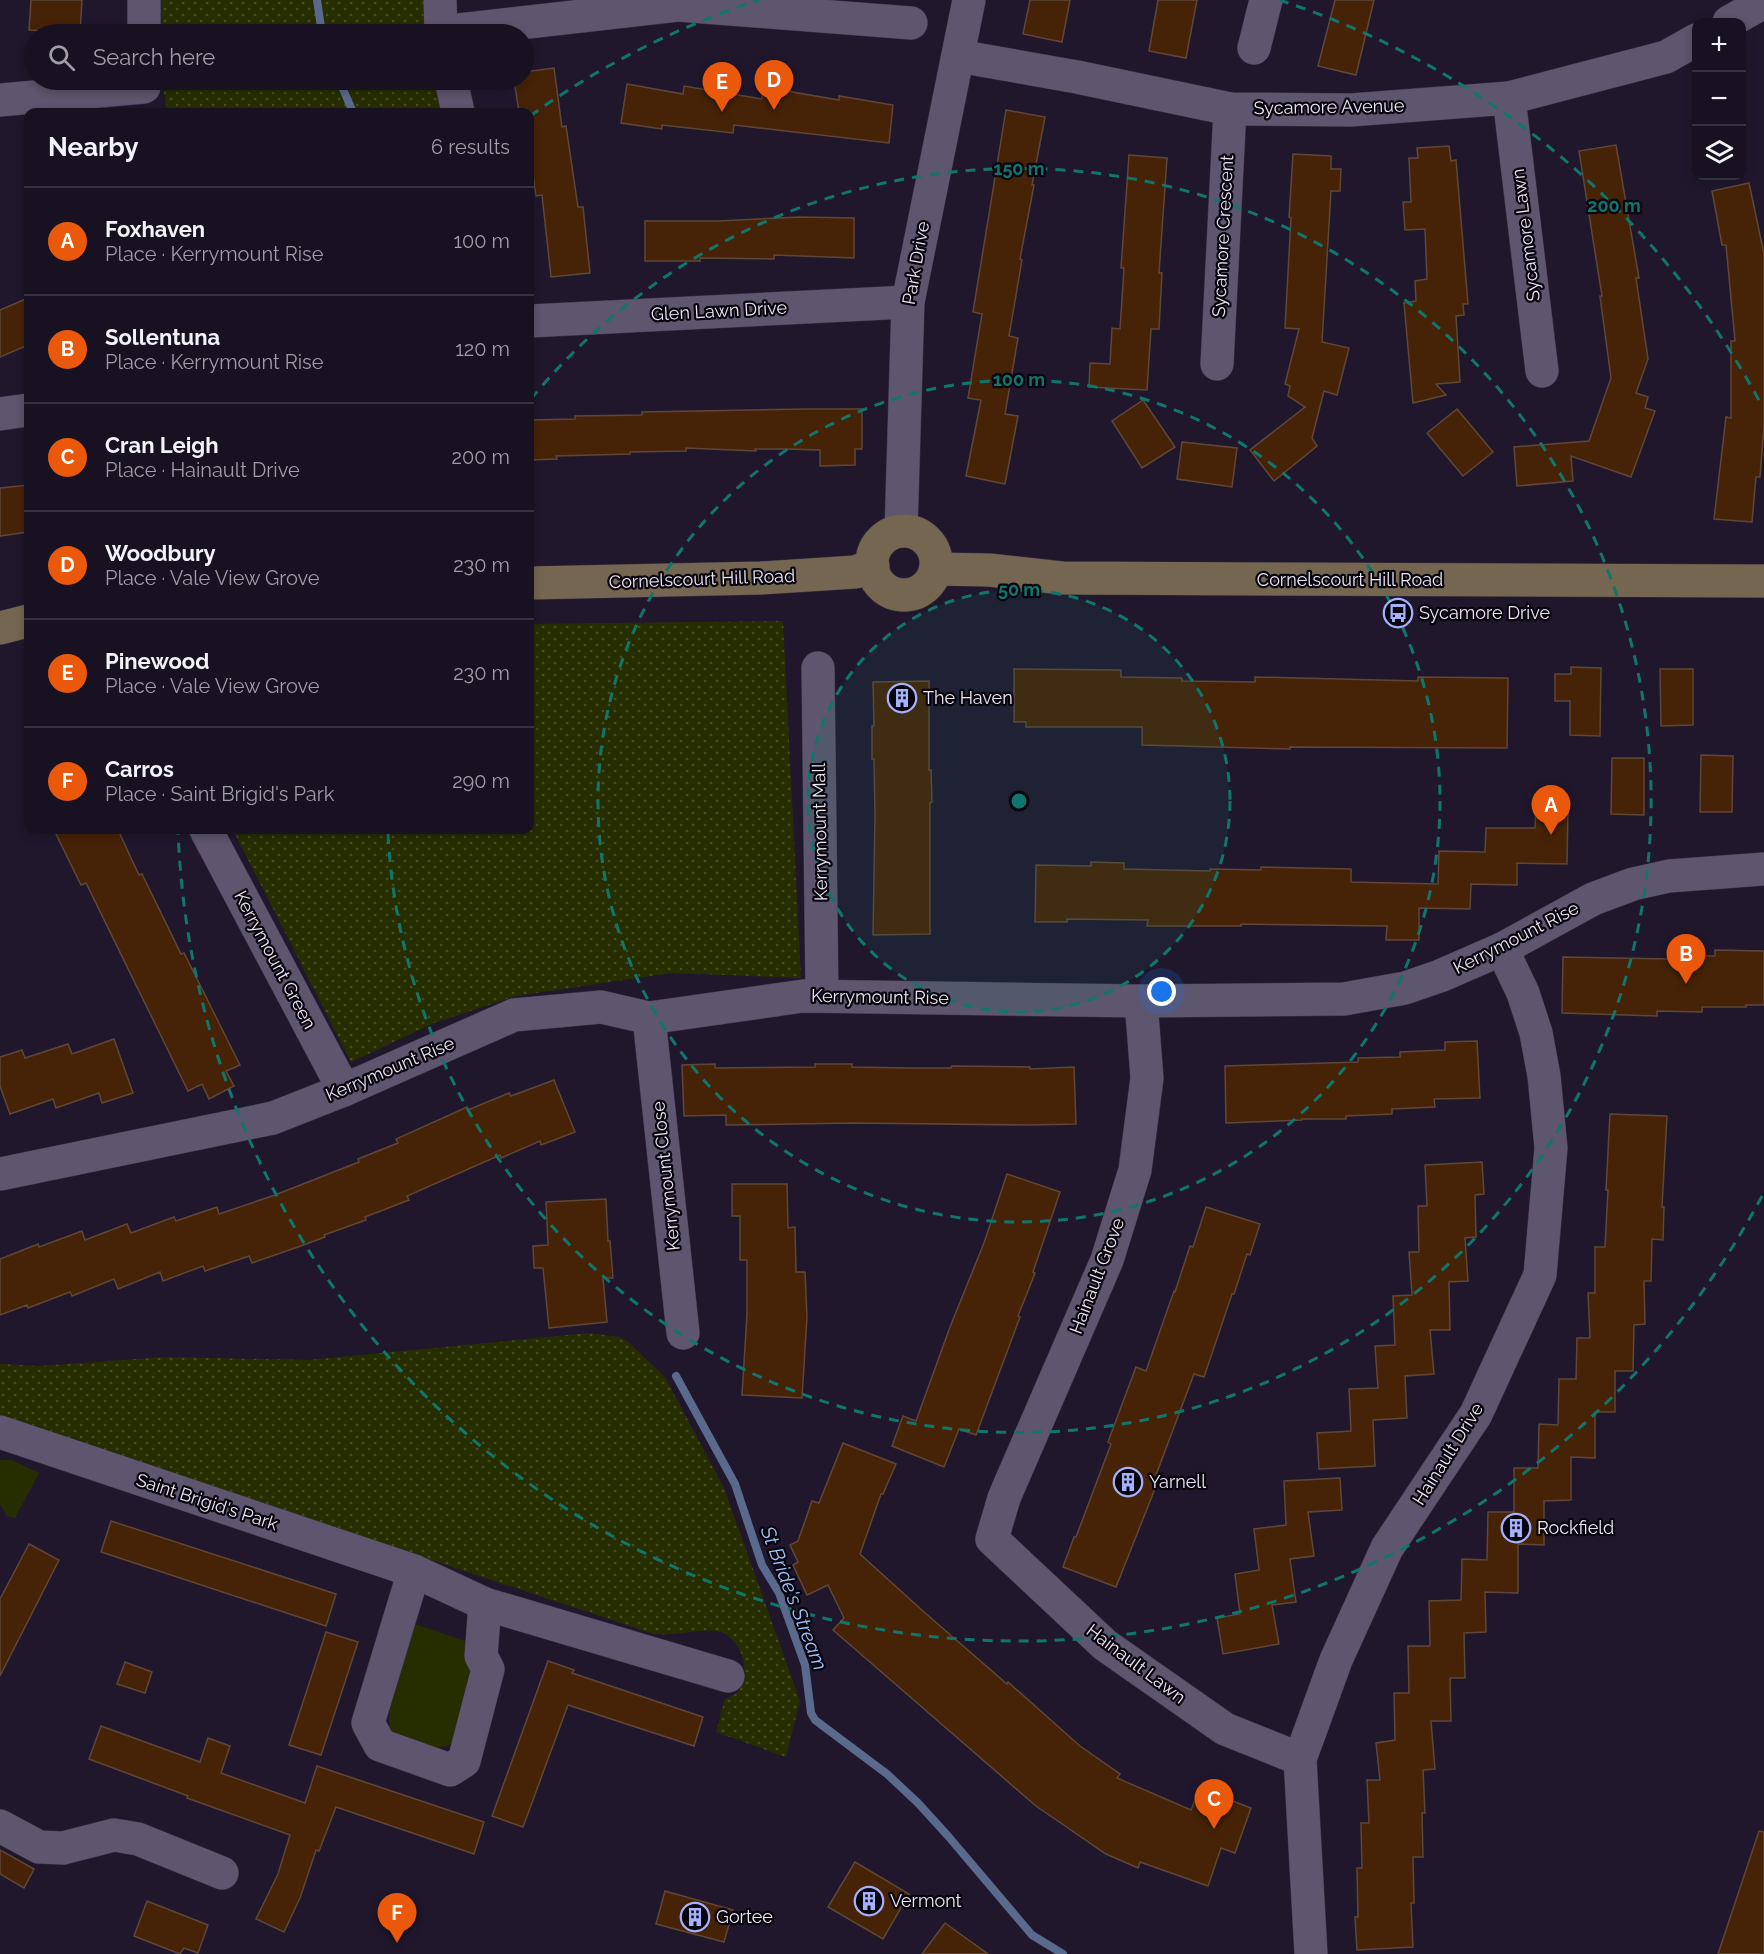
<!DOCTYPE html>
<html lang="en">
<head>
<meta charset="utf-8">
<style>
  :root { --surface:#181122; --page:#211a2a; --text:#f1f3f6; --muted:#9f9da5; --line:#363140; --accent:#ea580c }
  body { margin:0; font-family:Raleway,sans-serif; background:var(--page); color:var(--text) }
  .controls { position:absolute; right:18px; top:18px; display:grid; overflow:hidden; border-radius:12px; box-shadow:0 3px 9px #0003 }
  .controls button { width:54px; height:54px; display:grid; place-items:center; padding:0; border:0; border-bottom:2px solid var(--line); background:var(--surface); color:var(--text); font:30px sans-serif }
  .you { position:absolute; left:1162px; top:992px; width:21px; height:21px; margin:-15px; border:4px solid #fff; border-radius:50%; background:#1a73e8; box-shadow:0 0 0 9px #1a73e833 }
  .badge { display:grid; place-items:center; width:39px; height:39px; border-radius:50%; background:var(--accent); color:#fff; font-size:20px; font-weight:700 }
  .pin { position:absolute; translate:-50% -50px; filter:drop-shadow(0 2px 3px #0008) }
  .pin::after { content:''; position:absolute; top:32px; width:21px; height:18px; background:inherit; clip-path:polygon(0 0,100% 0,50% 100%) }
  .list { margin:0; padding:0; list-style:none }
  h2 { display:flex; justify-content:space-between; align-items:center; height:78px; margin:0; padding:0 24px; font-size:26px }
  h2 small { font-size:20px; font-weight:400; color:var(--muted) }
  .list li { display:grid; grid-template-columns:39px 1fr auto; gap:18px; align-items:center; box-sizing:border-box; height:108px; padding:0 24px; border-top:2px solid var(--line) }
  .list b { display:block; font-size:22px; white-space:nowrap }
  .list p { margin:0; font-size:20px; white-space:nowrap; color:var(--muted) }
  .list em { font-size:20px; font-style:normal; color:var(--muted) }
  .icon { flex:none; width:33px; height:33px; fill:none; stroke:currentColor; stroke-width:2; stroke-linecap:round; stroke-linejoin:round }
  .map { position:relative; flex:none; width:1764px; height:1954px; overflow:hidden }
  .search { position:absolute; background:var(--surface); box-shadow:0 3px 9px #0003; left:24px; top:24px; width:510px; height:66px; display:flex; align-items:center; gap:15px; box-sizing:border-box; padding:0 21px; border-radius:33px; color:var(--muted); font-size:22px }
  .panel { position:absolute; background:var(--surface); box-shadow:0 3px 9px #0003; left:24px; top:108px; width:510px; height:726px; border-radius:12px }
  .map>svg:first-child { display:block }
  .grass { fill:#262e00 }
  .park { fill:url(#park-dots) }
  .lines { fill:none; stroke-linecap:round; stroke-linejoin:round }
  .stream { stroke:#596a8c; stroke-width:8 }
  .building { fill:#462307; stroke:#5f4737; stroke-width:1.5 }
  .street-casing { stroke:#373041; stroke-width:34 }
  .secondary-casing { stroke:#373041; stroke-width:34 }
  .street { stroke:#5e556e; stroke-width:33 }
  .secondary { stroke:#746650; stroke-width:33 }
  .ring { fill:none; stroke:#0f766e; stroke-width:3; stroke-dasharray:10 8 }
  .labels { text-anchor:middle; stroke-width:4.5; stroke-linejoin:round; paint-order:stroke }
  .street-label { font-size:18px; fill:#ebe5f4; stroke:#08050e }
  .poi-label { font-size:18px; fill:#ebe5f4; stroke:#08050e; text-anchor:start }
  .water-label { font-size:20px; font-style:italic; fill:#a0c3fc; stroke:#08050e }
  .centre { fill:#0f766e; stroke:#08050e; stroke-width:3 }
  .ring-label { font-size:18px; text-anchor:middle; font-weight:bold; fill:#0f766e; stroke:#08050e; stroke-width:4.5; stroke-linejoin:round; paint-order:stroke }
</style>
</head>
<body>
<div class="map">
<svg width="1764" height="1954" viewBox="0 0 1764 1954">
  <defs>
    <pattern id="park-dots" width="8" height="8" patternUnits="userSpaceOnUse" patternTransform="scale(1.5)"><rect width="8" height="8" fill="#262e00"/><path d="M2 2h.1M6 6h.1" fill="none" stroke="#464c26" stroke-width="1.8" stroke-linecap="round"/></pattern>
  </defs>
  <rect width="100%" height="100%" fill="#20172d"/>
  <g class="grass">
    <polygon points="0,1460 12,1460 39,1473 15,1518 7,1516 0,1504"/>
    <polygon points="415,1624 474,1644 462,1724 455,1740 450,1745 432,1749 398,1740 389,1729 390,1695"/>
  </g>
  <g class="park">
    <polygon points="159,0 427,0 430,34 159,34"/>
    <polygon points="162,80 437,80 444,112 167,112"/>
    <polygon points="783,621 801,978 671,973 516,996 434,1023 351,1062 233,830 530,830 530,624"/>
    <path d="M 590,1333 L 620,1337 L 627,1341 L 665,1377 L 724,1488 L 800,1701 L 786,1757 L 716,1732 L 725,1699 C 730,1697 737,1694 740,1689 C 752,1670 740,1635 717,1631 C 695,1628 673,1638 651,1633 L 0,1417 L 0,1364 L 39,1366 L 165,1357 L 308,1360 Z"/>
  </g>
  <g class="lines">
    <g class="stream">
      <polyline points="317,0 322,34"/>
      <polyline points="339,80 353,112"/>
      <polyline points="676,1376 735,1484 762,1565 779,1593 805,1665 811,1713 815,1720 887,1774 918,1803 948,1836 1032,1935 1063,1954"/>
    </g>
  </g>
  <g class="building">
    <polygon points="31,0 82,0 80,33 29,30"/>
    <polygon points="1030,0 1070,0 1062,42 1023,34"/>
    <polygon points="1158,0 1197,0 1186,58 1149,51"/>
    <polygon points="1335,0 1374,0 1356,75 1318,66"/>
    <polygon points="554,68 562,127 566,126 578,207 583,207 590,273 551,277 542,195 536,196 530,151 530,112 519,112 514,80 524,80 524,72"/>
    <polygon points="627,84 683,94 684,86 762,99 763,87 839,100 839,96 893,105 889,143 734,125 733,133 662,125 662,129 621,123"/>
    <polygon points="1006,110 1045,117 1032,185 1034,185 1020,259 1022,260 1009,336 1018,338 1005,414 1018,416 1005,484 966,476 981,400 968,398 982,314 973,312"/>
    <polygon points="1616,145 1639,278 1636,278 1648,359 1636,393 1648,397 1645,408 1655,411 1631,477 1571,456 1573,481 1517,486 1514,447 1589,441 1611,378 1600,296 1602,296 1579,151"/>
    <polygon points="1449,146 1451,161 1456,160 1468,304 1463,304 1464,315 1456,316 1460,382 1436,384 1446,395 1413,403 1404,303 1416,301 1415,281 1427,279 1425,229 1405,230 1403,202 1411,202 1409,158 1418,158 1417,148"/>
    <polygon points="1293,154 1331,156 1331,169 1341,169 1340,191 1331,191 1322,342 1349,348 1337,395 1324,391 1312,438 1317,446 1274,481 1250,450 1305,407 1288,396 1290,386 1285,384 1299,329 1285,328 1291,218 1289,217"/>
    <polygon points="1129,155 1167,158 1159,273 1162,273 1159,329 1151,329 1147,390 1089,387 1090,363 1110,364 1112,328 1120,329 1124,268 1121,268"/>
    <polygon points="1749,183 1764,254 1764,426 1760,477 1756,477 1752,522 1714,519 1726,417 1731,418 1731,341 1735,341 1726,245 1722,245 1712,191"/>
    <polygon points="800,217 854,218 854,258 774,255 774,259 700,258 700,261 645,261 645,221 718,221"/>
    <polygon points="28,298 28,345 0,357 0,310"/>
    <polygon points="1143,400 1175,447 1142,468 1112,421"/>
    <polygon points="806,409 862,409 862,449 855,449 855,465 820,466 820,450 785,449 755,449 756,451 686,448 686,451 630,452 630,454 556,456 557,459 530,460 530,420 575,419 575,416 642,415 642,412"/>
    <polygon points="1457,409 1493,452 1463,476 1427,433"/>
    <polygon points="1182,442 1237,448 1232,487 1177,479"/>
    <polygon points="28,485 28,532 0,536 0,488"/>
    <polygon points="1571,667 1601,668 1600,736 1570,735 1570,701 1555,701 1555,674 1571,674"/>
    <polygon points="1014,669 1121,670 1121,677 1182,678 1182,681 1255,682 1255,677 1418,681 1418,677 1508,678 1507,748 1290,747 1290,749 1142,745 1142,727 1026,727 1026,722 1014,722"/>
    <polygon points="1660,669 1693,669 1693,725 1661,726"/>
    <polygon points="929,681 929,770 931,770 932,802 930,803 930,934 873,935 875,814 874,759 872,759 872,726 874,726 873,682"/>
    <polygon points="1701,755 1733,756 1732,812 1700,812"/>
    <polygon points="1612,758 1644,758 1644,815 1611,814"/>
    <polygon points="1536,807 1568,807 1567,864 1517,863 1517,885 1471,884 1470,909 1419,908 1419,940 1386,940 1387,926 1241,924 1241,926 1147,926 1148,920 1067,919 1067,922 1035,922 1036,865 1091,866 1091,862 1124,863 1124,869 1210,871 1210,869 1261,870 1261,867 1351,869 1351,882 1438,884 1439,851 1485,852 1486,828 1535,828"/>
    <polygon points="54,830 118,830 139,875 142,874 181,954 184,953 240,1065 226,1071 234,1086 209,1099 202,1084 188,1091 86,883 81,885"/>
    <polygon points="1715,950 1764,951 1764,1005 1746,1005 1746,1007 1702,1007 1702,1012 1657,1011 1657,1016 1562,1013 1563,957 1670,959 1670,955 1715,956"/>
    <polygon points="114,1039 133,1093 102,1103 99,1093 56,1108 53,1099 10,1114 0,1086 0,1057 22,1050 25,1058 68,1044 72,1054"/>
    <polygon points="1477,1041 1480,1098 1434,1099 1435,1107 1392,1109 1392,1114 1346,1116 1346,1119 1302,1119 1302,1120 1226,1123 1225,1066 1358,1062 1358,1058 1400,1057 1400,1052 1445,1050 1445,1042"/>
    <polygon points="715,1064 715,1068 815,1067 815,1064 852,1064 852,1067 907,1068 951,1068 952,1066 1030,1067 1030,1069 1074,1067 1076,1124 1029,1125 853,1123 726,1125 726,1115 684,1116 682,1065"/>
    <polygon points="554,1080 575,1132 541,1145 540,1141 501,1158 500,1155 407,1196 409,1200 365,1217 366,1220 324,1235 325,1237 298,1247 252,1263 249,1256 205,1271 203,1266 163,1281 160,1272 118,1289 114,1279 72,1296 70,1292 28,1308 27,1305 0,1315 0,1259 38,1244 39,1247 82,1231 85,1240 127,1224 131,1233 174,1217 176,1221 217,1207 219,1214 275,1195 359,1162 358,1159 398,1143 396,1139 467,1107 468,1110 509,1093 511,1096"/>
    <polygon points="1610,1114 1667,1116 1662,1207 1664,1207 1663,1240 1652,1239 1651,1281 1644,1281 1645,1324 1634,1325 1633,1371 1615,1371 1615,1412 1595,1412 1595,1458 1571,1457 1571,1500 1544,1501 1544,1545 1518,1544 1518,1593 1485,1592 1486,1632 1464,1633 1465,1678 1450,1678 1451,1721 1431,1721 1435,1769 1423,1770 1425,1813 1422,1813 1423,1857 1413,1857 1414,1903 1411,1903 1413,1947 1357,1950 1355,1917 1358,1917 1357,1868 1362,1868 1361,1823 1369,1823 1367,1780 1380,1780 1376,1743 1395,1740 1394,1693 1409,1693 1408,1646 1430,1646 1429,1601 1461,1600 1462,1559 1487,1560 1488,1512 1514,1512 1514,1468 1538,1468 1539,1424 1558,1425 1559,1379 1576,1379 1577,1338 1590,1338 1588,1293 1595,1293 1595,1247 1605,1247 1608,1190 1606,1190"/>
    <polygon points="1482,1162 1484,1194 1475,1195 1476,1237 1465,1238 1468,1281 1449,1282 1450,1330 1430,1330 1434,1374 1405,1376 1407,1418 1373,1420 1375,1466 1319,1469 1317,1433 1351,1431 1349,1389 1378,1388 1375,1346 1395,1345 1393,1296 1412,1295 1409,1252 1419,1252 1418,1206 1427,1206 1425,1165"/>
    <polygon points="1007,1174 1060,1192 1033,1272 1035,1273 1018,1316 1020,1317 976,1435 959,1429 944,1467 892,1446 903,1416 916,1421 950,1327 984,1243"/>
    <polygon points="732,1184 787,1184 788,1228 795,1227 796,1272 805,1272 807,1317 802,1398 742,1395 747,1314 747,1260 740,1260 740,1216 732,1216"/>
    <polygon points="606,1199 608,1241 610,1241 613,1278 603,1278 607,1322 549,1328 543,1268 534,1268 533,1246 548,1245 546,1202"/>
    <polygon points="1206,1207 1260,1224 1250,1255 1247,1254 1234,1294 1232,1294 1204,1377 1194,1374 1156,1475 1160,1476 1116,1587 1063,1567 1074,1537 1076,1537 1111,1444 1108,1442 1136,1367 1146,1371 1174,1291 1175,1292 1190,1246 1193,1247"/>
    <polygon points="843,1443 896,1464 883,1494 881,1494 860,1554 924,1612 1007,1684 1008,1682 1080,1746 1120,1774 1117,1778 1191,1810 1195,1800 1226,1810 1230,1800 1251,1808 1235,1853 1221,1848 1208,1886 1140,1862 1138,1868 1106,1854 1036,1806 833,1630 844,1618 828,1585 807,1595 793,1565 798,1562 790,1545 798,1541 812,1501 819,1503"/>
    <polygon points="1340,1478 1342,1510 1308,1512 1314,1556 1290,1559 1296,1602 1272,1605 1279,1644 1223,1654 1217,1618 1240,1614 1235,1574 1259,1570 1254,1529 1286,1525 1284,1481"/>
    <polygon points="111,1521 336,1594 326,1626 101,1552"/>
    <polygon points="29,1544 59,1560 0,1676 0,1599"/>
    <polygon points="326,1632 358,1642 321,1755 289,1745"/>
    <polygon points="548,1661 574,1670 572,1673 703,1717 694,1746 568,1705 523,1827 492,1816"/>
    <polygon points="125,1662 152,1672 145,1693 117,1684"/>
    <polygon points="101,1726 200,1762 208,1738 230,1746 221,1773 305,1803 317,1766 484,1822 474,1854 336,1807 319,1851 316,1850 300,1898 284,1932 256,1919 278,1874 290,1835 187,1798 188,1796 89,1759"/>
    <polygon points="1759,1831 1764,1832 1764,1954 1718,1954"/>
    <polygon points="0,1850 34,1869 24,1888 0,1874"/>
    <polygon points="855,1862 909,1894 883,1939 828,1907"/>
    <polygon points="665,1891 733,1910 724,1942 656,1924"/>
    <polygon points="147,1901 208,1925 198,1953 184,1948 180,1954 134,1936"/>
    <polygon points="945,1923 988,1954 922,1954"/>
  </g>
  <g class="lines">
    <g class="street-casing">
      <g id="street">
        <polyline points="440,0 441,34"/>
        <polyline points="1729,22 1764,2"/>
        <polyline points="441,32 678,5 911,23"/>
        <polyline points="144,34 144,0"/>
        <polyline points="1254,48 1266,0"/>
        <polyline points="958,56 1077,77 1230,109 1351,110 1509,98 1666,57 1696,40"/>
        <polyline points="451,80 458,112"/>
        <polyline points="1509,98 1542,371"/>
        <polyline points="0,100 144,87"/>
        <polyline points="530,321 908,302"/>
        <polyline points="1217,364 1230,109"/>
        <polyline points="0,414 28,410"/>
        <polyline points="901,531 908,302 969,0"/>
        <polyline points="818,668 822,995"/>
        <polyline points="206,830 344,1090"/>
        <polyline points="1141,1001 1147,1078 1135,1170 1107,1260 1004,1498 992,1539 1105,1645 1225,1729 1300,1759"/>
        <polyline points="649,1018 683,1333"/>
        <polyline points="0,1174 273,1118 344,1090 514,1015 601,1007 649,1018 803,996 1141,1001 1344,999 1405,988 1440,976 1502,949 1593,899 1633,884 1669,876 1764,869"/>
        <polyline points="0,1432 414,1571 485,1604 728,1676"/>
        <polyline points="414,1571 368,1723 380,1745 450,1770 464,1761 488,1669 481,1656 485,1604"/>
        <polyline points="0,1826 39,1847 63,1848 114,1835 138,1839 222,1873"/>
        <polyline points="1311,1954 1300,1759 1336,1660 1387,1548 1476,1414 1540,1275 1551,1148 1544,1076 1536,1033 1523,993 1502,949"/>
      </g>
    </g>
    <g class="secondary-casing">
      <g id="secondary">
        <circle cx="904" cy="563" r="32"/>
        <polyline points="936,569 989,570 1062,578 1764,581"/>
        <polyline points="530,583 761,578 855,572 873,566"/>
        <polyline points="0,628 28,621"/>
      </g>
    </g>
    <use href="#street" class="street"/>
    <use href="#secondary" class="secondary"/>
  </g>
  <circle cx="1019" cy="801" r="211" fill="#0f766e" fill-opacity=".12"/>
  <g class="ring">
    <circle cx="1019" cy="801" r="211"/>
    <circle cx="1019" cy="801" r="421"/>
    <path d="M531 399A632 632 0 1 1 388 834"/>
    <path d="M1762 1196A842 842 0 0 1 178 830M530 116A842 842 0 0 1 759 0M1279 0A842 842 0 0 1 1762 406"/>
  </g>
  <defs>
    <g id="bus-ring" transform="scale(1.5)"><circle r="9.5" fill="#08050e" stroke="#a4b2fc" stroke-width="1.5"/><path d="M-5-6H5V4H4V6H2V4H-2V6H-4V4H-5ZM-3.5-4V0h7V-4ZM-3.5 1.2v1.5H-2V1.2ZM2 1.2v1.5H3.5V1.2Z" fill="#a4b2fc"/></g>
    <g id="building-ring" transform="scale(1.5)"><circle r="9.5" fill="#08050e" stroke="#a4b2fc" stroke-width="1.5"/><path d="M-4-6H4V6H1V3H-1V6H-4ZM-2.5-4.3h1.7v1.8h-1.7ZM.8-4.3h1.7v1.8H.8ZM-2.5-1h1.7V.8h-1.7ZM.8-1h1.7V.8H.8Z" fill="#a4b2fc"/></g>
  </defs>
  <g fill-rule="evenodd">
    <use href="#bus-ring" x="1398" y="613"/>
    <use href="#building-ring" x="902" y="698"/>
    <use href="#building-ring" x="1128" y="1482"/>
    <use href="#building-ring" x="1516" y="1528"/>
    <use href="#building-ring" x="869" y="1901"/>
    <use href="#building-ring" x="695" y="1917"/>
  </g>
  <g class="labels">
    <g class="street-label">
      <text transform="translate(1329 107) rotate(-1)" y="6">Sycamore Avenue</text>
      <text transform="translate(1526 235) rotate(-97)" y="6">Sycamore Lawn</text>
      <text transform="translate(1223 236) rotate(-87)" y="6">Sycamore Crescent</text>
      <text transform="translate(916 263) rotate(-80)" y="6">Park Drive</text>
      <text transform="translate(719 311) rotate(-3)" y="6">Glen Lawn Drive</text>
      <text transform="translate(702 579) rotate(-2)" y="6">Cornelscourt Hill Road</text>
      <text x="1350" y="586">Cornelscourt Hill Road</text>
      <text transform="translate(820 832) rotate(-91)" y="6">Kerrymount Mall</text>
      <text transform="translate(1516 938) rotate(-27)" y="6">Kerrymount Rise</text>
      <text transform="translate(275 960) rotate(62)" y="6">Kerrymount Green</text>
      <text transform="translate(880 997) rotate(1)" y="6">Kerrymount Rise</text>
      <text transform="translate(390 1069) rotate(-23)" y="6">Kerrymount Rise</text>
      <text transform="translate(666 1176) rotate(-96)" y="6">Kerrymount Close</text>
      <text transform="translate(1097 1276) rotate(-69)" y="6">Hainault Grove</text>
      <text transform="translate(1448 1454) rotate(-58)" y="6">Hainault Drive</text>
      <text transform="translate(207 1502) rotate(18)" y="6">Saint Brigid's Park</text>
      <text transform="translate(1136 1664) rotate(37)" y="6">Hainault Lawn</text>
    </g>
    <g class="poi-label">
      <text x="1419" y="619">Sycamore Drive</text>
      <text x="923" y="704">The Haven</text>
      <text x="1149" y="1488">Yarnell</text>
      <text x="1537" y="1534">Rockfield</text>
      <text x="890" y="1907">Vermont</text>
      <text x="716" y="1923">Gortee</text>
    </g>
    <g class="water-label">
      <text transform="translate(794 1598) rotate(69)" y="7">St Bride's Stream</text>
    </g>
  </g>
  <circle cx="1019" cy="801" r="9" class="centre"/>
  <g class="ring-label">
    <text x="1019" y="175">150 m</text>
    <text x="1614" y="212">200 m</text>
    <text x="1019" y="386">100 m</text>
    <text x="1019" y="596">50 m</text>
  </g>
</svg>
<div class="controls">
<button>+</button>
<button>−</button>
<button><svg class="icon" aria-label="layers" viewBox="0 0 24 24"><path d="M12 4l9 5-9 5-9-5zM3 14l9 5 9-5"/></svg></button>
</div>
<div class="you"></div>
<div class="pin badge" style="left:1551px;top:835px">A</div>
<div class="pin badge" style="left:1686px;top:984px">B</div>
<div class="pin badge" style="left:1214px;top:1829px">C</div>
<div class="pin badge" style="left:774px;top:110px">D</div>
<div class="pin badge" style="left:722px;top:112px">E</div>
<div class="pin badge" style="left:397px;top:1943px">F</div>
<div class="search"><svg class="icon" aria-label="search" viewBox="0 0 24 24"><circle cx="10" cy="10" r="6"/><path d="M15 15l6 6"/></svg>Search here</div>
<section class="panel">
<h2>Nearby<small>6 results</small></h2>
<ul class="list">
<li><span class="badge">A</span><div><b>Foxhaven</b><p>Place · Kerrymount Rise</p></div><em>100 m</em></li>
<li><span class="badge">B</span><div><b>Sollentuna</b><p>Place · Kerrymount Rise</p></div><em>120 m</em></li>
<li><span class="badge">C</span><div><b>Cran Leigh</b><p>Place · Hainault Drive</p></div><em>200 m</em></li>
<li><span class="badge">D</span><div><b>Woodbury</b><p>Place · Vale View Grove</p></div><em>230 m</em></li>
<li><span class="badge">E</span><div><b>Pinewood</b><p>Place · Vale View Grove</p></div><em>230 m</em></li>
<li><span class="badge">F</span><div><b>Carros</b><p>Place · Saint Brigid's Park</p></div><em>290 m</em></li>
</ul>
</section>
</div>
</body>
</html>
